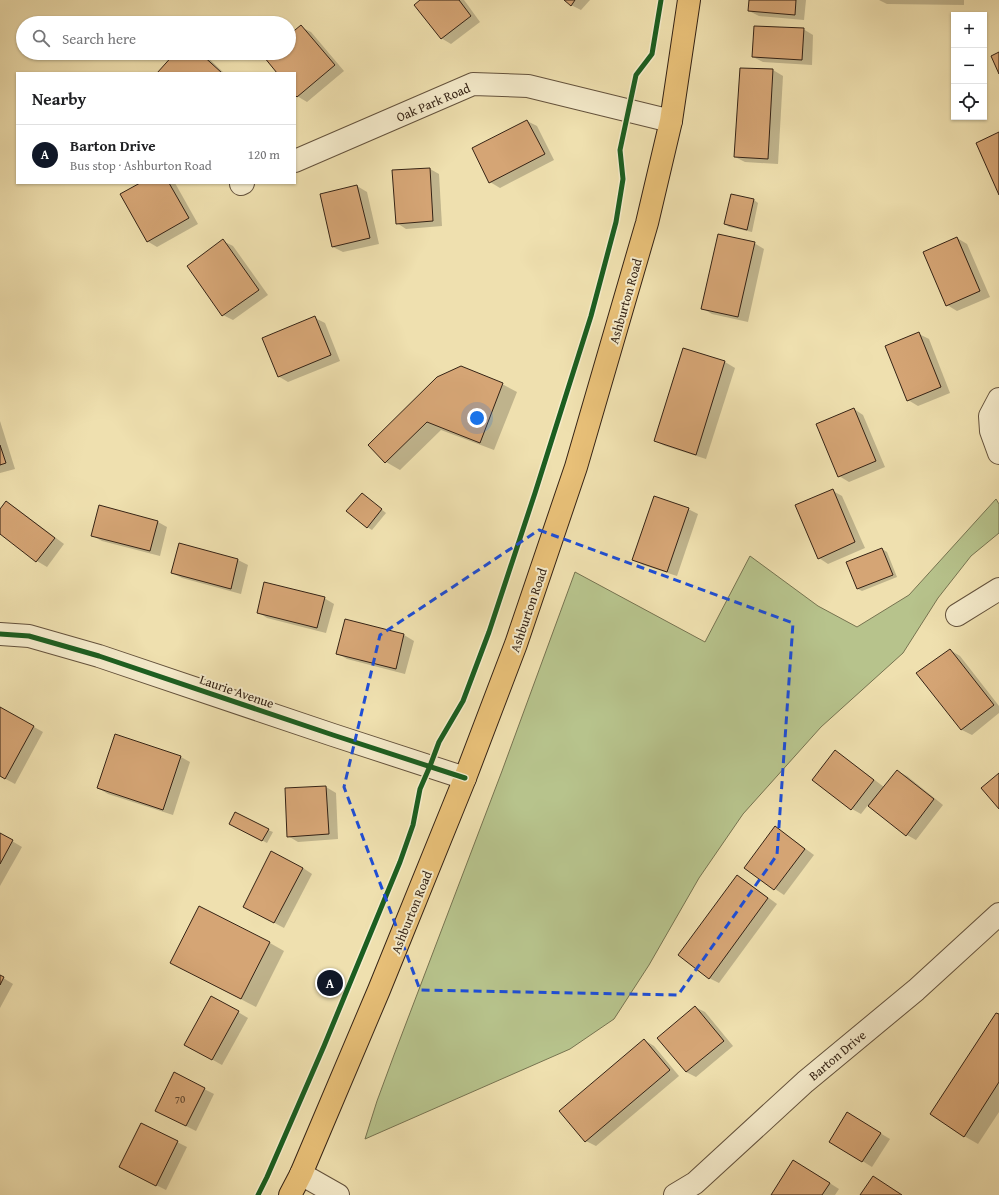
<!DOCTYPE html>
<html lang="en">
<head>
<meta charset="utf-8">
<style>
  :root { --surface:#fff; --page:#f2f2f2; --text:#202124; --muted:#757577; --line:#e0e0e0; --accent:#111827 }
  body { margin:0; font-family:"Gentium Book Plus",serif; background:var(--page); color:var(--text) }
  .controls { position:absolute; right:12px; top:12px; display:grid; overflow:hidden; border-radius:0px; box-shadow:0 1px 3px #0004 }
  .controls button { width:36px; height:36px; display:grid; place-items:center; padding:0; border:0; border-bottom:1px solid var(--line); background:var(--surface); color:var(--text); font:20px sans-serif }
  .you { position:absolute; left:477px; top:418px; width:14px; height:14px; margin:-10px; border:3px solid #fff; border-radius:50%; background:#1a73e8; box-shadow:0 0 0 6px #1a73e833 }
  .badge { display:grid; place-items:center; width:26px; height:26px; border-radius:50%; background:var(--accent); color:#fff; font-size:13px; font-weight:700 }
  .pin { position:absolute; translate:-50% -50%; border:2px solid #fff; box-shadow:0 1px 4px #0006 }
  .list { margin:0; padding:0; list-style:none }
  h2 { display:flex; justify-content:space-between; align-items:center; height:52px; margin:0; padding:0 16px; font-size:17px }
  h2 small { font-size:13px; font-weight:400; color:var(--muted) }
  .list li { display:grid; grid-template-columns:26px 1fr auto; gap:12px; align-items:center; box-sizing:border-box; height:60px; padding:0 16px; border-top:1px solid var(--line) }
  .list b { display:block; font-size:15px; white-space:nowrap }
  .list p { margin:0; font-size:13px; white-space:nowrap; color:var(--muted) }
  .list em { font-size:13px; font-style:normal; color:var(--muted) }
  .icon { flex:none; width:22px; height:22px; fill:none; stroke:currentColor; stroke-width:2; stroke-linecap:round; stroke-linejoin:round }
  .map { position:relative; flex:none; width:999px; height:1195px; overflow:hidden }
  .search { position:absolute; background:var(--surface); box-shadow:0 1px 3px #0004; left:16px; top:16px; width:280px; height:44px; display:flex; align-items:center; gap:10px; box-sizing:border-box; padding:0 14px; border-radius:22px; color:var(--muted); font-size:15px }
  .panel { position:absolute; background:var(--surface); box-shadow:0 1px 3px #0004; left:16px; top:72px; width:280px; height:112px; border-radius:0px }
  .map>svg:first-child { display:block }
  .green { fill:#b7c38c; stroke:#767350 }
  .shadow { fill:#0003 }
  .building { fill:#d5a575; stroke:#352315 }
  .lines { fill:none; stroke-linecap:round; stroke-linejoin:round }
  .minor-casing { stroke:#64523c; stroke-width:24 }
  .major-casing { stroke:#352315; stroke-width:24 }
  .minor { stroke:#f5ebcb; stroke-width:22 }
  .major { stroke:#e8c078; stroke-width:22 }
  .cycleway-casing { stroke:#f5ebcb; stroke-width:8 }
  .cycleway { stroke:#1b5e20; stroke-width:5 }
  .marked { fill:none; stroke:#1d4ed8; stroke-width:3; stroke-dasharray:8 5; stroke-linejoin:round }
  .labels { text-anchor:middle; stroke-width:4; stroke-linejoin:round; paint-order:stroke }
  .number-label { font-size:11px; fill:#5d442d }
  .street-label { font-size:13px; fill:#352315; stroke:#f5ebcb }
</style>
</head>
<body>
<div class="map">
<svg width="999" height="1195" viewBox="0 0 999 1195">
  <rect width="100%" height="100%" fill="#efe0af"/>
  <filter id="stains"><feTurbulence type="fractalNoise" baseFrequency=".005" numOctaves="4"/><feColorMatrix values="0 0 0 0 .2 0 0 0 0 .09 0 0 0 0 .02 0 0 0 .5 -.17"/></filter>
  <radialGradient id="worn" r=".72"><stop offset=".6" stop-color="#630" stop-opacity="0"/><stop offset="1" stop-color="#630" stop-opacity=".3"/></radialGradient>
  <polygon class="green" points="996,499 999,504 999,533 971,556 938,598 903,653 821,727 743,814 699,878 649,965 614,1019 570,1049 365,1139 377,1101 394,1055 502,771 575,572 705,642 750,556 818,606 857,627 909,595"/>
  <g class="shadow">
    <polygon points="422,0 464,0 480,22 451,44 441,38"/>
    <polygon points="566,0 590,0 581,10 571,5"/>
    <polygon points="750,0 806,0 804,20 759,16 749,11"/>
    <polygon points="879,0 964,0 964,5 887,4"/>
    <polygon points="301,27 311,32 344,71 307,102 297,96 295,93 295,73 278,73 270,53 289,53 289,37"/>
    <polygon points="803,29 813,35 812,65 763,62 753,57"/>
    <polygon points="177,53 203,53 224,73 159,73"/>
    <polygon points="773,70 783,76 778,164 745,162 735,157"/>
    <polygon points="527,121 537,126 554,160 500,188 490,182"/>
    <polygon points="430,169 439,174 442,226 406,229 397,223"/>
    <polygon points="142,183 175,183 198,224 157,247 147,241"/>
    <polygon points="357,186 367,192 379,244 343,252 333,247"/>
    <polygon points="754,200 758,203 752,232 729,227 725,224"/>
    <polygon points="957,238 967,244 990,297 957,311 947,305"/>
    <polygon points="223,241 233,246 268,295 233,320 223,315"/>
    <polygon points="754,243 764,249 748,322 712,314 702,308"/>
    <polygon points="315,318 325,323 340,361 288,382 278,376"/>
    <polygon points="919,334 929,339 950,393 918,406 908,400"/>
    <polygon points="684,349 725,362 735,368 706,459 665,446 655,441"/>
    <polygon points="502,384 517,392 494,450 441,430 400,470 386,462 369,445"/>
    <polygon points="854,409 863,415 885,467 849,482 839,476"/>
    <polygon points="0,421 15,469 0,473"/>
    <polygon points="833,491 842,496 865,548 828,564 819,558"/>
    <polygon points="362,494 386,513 372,530 367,527"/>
    <polygon points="6,502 16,508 64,544 47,567 37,561 0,533 0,510"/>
    <polygon points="688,509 698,514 677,576 643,565 633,559"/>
    <polygon points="158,522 167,527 160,556 102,541 93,536"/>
    <polygon points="180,544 238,560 248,565 241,594 182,578 172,573"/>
    <polygon points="882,549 887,552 897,577 862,591 858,589"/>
    <polygon points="324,598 334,604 326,633 267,618 258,612"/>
    <polygon points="345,621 404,635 414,641 405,674 347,659 337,653"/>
    <polygon points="950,650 960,656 999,706 999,713 972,735 962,730 918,673"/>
    <polygon points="0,708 43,732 15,784 0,776"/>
    <polygon points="835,751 844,757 884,787 897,771 907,776 943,805 916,840 907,835 868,805 861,814 852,809"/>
    <polygon points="181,757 190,762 173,815 108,794 98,788"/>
    <polygon points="326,787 336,793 338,839 298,842 288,836"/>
    <polygon points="235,826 268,830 273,832 267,843"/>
    <polygon points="775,827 784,833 814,855 784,895 775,889 745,868"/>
    <polygon points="0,834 22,847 0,886"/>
    <polygon points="303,868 312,874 284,928 254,912"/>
    <polygon points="737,876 747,882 777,904 719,983 709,978"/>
    <polygon points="270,943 284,951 256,1007 171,963"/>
    <polygon points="0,976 13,984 0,1008"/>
    <polygon points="695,1007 705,1012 733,1046 696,1077 686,1072"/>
    <polygon points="238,1012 248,1018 222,1065 195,1050"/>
    <polygon points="999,1015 999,1112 978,1144 964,1136"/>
    <polygon points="644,1040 654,1046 679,1076 596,1146 586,1141"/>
    <polygon points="204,1089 214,1094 196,1131 166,1116"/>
    <polygon points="857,1119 890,1139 872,1167 830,1141"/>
    <polygon points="177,1142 187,1147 166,1190 120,1167"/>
    <polygon points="803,1166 839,1189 835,1195 772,1195"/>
  </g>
  <g class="building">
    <polygon points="420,0 459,0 471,16 441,39 414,5"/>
    <polygon points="564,0 575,0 571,6"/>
    <polygon points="749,0 796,0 795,15 748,11"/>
    <polygon points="301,25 335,65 297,97 295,95 295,73 277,73 264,57 268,53 289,53 289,35"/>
    <polygon points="754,26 804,28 802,60 752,57"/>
    <polygon points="999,52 999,74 991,56"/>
    <polygon points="175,53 200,53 222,73 157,73"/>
    <polygon points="740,68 773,69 768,159 734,157"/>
    <polygon points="527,120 545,154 489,183 472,148"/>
    <polygon points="999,132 999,195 976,143"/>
    <polygon points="430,168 433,221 396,224 392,170"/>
    <polygon points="140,183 169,183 189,218 147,242 120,194"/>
    <polygon points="357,185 370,238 332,247 320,194"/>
    <polygon points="731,194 754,199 747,230 724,224"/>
    <polygon points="718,234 755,242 738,317 701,309"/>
    <polygon points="957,237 980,291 946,306 923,252"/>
    <polygon points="223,239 259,290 222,316 187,266"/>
    <polygon points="315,316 331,355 278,377 262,338"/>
    <polygon points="919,332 941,387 907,401 885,346"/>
    <polygon points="683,348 725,361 696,455 654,441"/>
    <polygon points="461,366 503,383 480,443 427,422 385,463 368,445 437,377"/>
    <polygon points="854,408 876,461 838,477 816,424"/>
    <polygon points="0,445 6,463 0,465"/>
    <polygon points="833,489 855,542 818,559 795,505"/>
    <polygon points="362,493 382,509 367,528 346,511"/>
    <polygon points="654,496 689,508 667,572 632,560"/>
    <polygon points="6,501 55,538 36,562 0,534 0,509"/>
    <polygon points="99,505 158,521 150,551 91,536"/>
    <polygon points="179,543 238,559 231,589 171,573"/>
    <polygon points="882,548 893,575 857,589 846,562"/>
    <polygon points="264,582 325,597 317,628 257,613"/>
    <polygon points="345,619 404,634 396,669 336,654"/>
    <polygon points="950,649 994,705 961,730 916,673"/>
    <polygon points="0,707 34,726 5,779 0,776"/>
    <polygon points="115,734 181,756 163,810 97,788"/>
    <polygon points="835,750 874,780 851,810 812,780"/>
    <polygon points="897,770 934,799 906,836 868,806"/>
    <polygon points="999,773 999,809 981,788"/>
    <polygon points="326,786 329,834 287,837 285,788"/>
    <polygon points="235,812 269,829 262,841 229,824"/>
    <polygon points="775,826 805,849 774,890 744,868"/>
    <polygon points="0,833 13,840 0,864"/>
    <polygon points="271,851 303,868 274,923 243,907"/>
    <polygon points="737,875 768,898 709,979 678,955"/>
    <polygon points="199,906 270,942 241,999 170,963"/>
    <polygon points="0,975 4,977 0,985"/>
    <polygon points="211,996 239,1011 212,1060 184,1045"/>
    <polygon points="695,1006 724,1041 686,1072 657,1038"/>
    <polygon points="996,1013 999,1014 999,1082 964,1137 930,1114"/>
    <polygon points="644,1039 670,1070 585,1142 559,1111"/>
    <polygon points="174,1072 205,1088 186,1126 155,1111"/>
    <polygon points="847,1112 881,1133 862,1162 829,1142"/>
    <polygon points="141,1123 178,1141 156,1186 119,1167"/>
    <polygon points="793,1160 830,1183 822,1195 771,1195"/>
    <polygon points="873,1176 902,1195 860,1195"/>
  </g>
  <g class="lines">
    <g class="minor-casing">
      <g id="minor">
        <polyline points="295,161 473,84 528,86 671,121"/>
        <polyline points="241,184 243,183"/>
        <polyline points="999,399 990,416 991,431 999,453"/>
        <polyline points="957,615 999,589"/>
        <polyline points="0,634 29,636 99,656 333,735 465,778"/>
        <polyline points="301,1174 338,1195"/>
        <polyline points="675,1195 695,1183 805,1082 916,990 999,914"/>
      </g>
    </g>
    <g class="major-casing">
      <polyline id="major" points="290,1195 301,1174 379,990 465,778 516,644 576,467 647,223 671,121 689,0"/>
    </g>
    <use href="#minor" class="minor"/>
    <use href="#major" class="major"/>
    <g class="cycleway-casing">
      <g id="cycleway">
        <polyline points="0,634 29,636 99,656 333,735 465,778"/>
        <polyline points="258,1195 267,1177 324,1046 400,862 413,825 420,789 430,766 439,742 463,701 489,632 535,493 591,316 616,222 623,179 620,150 636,75 652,54 661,0"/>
      </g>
    </g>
    <use href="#cycleway" class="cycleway"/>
  </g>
  <path class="marked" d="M 539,530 L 793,623 L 777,855 L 678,995 L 420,990 L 344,787 L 380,635 Z"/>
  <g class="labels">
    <g class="number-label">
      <text x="180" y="1103">70</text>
    </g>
    <g class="street-label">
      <text transform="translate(433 102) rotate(-23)" y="5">Oak Park Road</text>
      <text transform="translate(625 301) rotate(-74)" y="5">Ashburton Road</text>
      <text transform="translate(528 610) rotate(-71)" y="5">Ashburton Road</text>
      <text transform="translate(237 691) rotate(19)" y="5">Laurie Avenue</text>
      <text transform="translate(411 912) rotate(-68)" y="5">Ashburton Road</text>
      <text transform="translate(837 1055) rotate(-40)" y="5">Barton Drive</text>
    </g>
  </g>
  <rect width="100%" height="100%" filter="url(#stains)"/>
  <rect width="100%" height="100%" fill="url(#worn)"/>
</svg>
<div class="controls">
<button>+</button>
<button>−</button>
<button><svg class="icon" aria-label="locate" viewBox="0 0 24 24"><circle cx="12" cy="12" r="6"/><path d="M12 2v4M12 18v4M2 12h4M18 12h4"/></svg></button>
</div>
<div class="you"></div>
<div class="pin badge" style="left:330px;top:983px">A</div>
<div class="search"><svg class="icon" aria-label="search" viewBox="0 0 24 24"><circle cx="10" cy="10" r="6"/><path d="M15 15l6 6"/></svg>Search here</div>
<section class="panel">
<h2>Nearby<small></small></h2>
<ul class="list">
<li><span class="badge">A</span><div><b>Barton Drive</b><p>Bus stop · Ashburton Road</p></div><em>120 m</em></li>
</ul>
</section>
</div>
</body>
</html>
